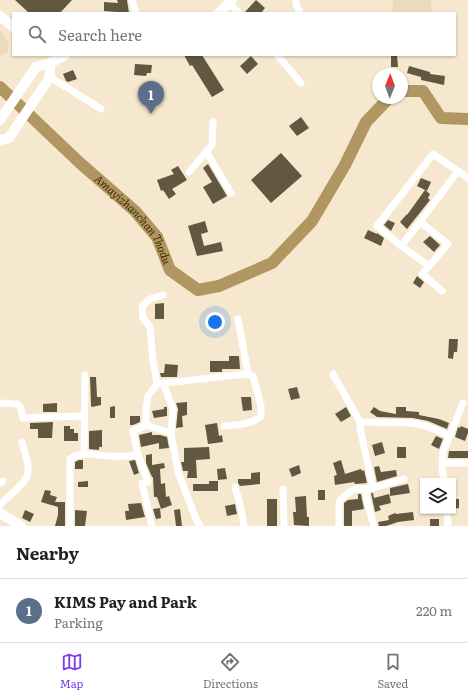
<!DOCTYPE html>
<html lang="en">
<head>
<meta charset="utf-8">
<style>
  :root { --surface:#fff; --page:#f2f2f2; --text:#202124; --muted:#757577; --line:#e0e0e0; --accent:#7c3aed }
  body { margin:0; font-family:Literata,serif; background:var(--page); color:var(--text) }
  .controls { position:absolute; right:12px; bottom:12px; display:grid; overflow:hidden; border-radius:0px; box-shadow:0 1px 3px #0004 }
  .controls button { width:36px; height:36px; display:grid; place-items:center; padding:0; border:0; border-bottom:1px solid var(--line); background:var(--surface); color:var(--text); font:20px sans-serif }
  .compass { position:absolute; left:372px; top:68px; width:36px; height:36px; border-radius:50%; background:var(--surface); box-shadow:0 1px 3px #0004; rotate:1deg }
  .you { position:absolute; left:215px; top:322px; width:14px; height:14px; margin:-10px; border:3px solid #fff; border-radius:50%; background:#1a73e8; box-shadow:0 0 0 6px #1a73e833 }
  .badge { display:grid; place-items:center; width:26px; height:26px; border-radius:50%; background:var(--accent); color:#fff; font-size:13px; font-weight:700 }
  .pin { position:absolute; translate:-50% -33px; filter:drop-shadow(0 1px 2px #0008) }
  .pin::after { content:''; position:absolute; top:21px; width:14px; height:12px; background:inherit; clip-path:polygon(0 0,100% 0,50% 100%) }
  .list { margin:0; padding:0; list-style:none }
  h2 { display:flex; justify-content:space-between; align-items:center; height:52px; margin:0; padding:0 16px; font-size:17px }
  h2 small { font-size:13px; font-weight:400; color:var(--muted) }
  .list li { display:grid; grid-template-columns:26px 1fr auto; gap:12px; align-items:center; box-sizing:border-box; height:64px; padding:0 16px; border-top:1px solid var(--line) }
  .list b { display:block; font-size:15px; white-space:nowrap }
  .list p { margin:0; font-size:13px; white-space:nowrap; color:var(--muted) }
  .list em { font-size:13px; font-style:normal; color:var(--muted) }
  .icon { flex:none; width:22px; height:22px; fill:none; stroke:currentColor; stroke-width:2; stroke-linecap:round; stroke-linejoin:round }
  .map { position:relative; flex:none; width:468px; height:526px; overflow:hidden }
  .search { position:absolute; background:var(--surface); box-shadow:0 1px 3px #0004; left:12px; right:12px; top:12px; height:44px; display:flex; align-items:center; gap:10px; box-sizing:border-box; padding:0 14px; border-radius:0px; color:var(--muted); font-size:15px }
  .sheet { height:116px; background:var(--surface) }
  nav { display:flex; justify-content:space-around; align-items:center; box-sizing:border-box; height:56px; border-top:1px solid var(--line); background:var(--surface); font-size:11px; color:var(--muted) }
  nav a { display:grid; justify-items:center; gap:2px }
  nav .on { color:var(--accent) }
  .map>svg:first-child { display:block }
  .built { fill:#ecdbba }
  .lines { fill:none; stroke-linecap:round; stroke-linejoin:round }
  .river { stroke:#b09661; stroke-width:12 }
  .building { fill:#625740 }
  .street { stroke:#fff; stroke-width:7 }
  .secondary { stroke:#fff; stroke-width:10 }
  .labels { text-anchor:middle; stroke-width:4; stroke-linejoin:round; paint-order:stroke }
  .water-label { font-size:11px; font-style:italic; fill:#412e00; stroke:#fff }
</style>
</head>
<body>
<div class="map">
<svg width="468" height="526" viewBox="0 0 468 526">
  <rect width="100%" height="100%" fill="#f6e8ce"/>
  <g class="built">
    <polygon points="393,0 431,0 432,13 392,13"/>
    <polygon points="0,29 9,44 7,53 0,56"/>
  </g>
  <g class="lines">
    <g class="river">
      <path id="s1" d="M 0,87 L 80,163 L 135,211 L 157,237 L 170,270 L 198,290 L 219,286 L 272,263 L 312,221 L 345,165 L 366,122 L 389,98"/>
      <polyline points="402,91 423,91 441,118 468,119"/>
    </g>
  </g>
  <g class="building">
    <polygon points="15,0 72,0 60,13 29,13"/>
    <polygon points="117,0 127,0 129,13 104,11 104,2 118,3"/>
    <polygon points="256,0 265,8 261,13 244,13"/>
    <polygon points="184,55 202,55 224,90 212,97 192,65 190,66"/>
    <polygon points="391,55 397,55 398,67 391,67"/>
    <polygon points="251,56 258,64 247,74 240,66"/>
    <polygon points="135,64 152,65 151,73 147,73 146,76 134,75"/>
    <polygon points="409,66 430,72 430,74 445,76 444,85 421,80 421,77 407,73"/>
    <polygon points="73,70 77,79 68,82 66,81 63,74"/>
    <polygon points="301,117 309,128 297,136 289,126"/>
    <polygon points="281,153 302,176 271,203 251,180"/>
    <polygon points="208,164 227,196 213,204 203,187 212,182 203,168"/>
    <polygon points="178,166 187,180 172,189 176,194 169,199 163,190 161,191 157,180 174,174 171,170"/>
    <polygon points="421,178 431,182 427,191 417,186"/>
    <polygon points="425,190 430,194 428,198 430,200 407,229 400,222 407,214 407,215"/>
    <polygon points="388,220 395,223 391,231 384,225"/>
    <polygon points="205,221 208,232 201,234 204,246 221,242 223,251 197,256 188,226"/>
    <polygon points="368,230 377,234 377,233 384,238 381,246 364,238"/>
    <polygon points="430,236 440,245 434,252 423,242"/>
    <polygon points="417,276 424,282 420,288 413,283"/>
    <polygon points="164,303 164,319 155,319 155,304"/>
    <polygon points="449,339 458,339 457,352 454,352 453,359 448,358"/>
    <polygon points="229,356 239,356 240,369 222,369 222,372 210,372 210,361 229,361"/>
    <polygon points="165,364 178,365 177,377 161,377 160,373 164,373"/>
    <polygon points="90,377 96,377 97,397 101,397 101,405 92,407 91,406"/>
    <polygon points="297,387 300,398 291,400 288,389"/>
    <polygon points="241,397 251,397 252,410 243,411"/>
    <polygon points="187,402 187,415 182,416 183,427 176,428 178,409 176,403"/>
    <polygon points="57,403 57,412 43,412 43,404"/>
    <polygon points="115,406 115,418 110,418 110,407"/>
    <polygon points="164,407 167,407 167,416 154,418 152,411 164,409"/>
    <polygon points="346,407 351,416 341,422 335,414"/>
    <polygon points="374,407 380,411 396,414 396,407 406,407 406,411 419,412 419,415 439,419 449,423 447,429 428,421 413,418 377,417 370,412"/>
    <polygon points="130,416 140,416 140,422 133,425 130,425"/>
    <polygon points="53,422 52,438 38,438 38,429 30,429 30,423"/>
    <polygon points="217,423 219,436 222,435 223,442 208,444 205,425"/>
    <polygon points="64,426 70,426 70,429 74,429 74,433 78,433 78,441 64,441"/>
    <polygon points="461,426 468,429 468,433 465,441 455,437 458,427 460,428"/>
    <polygon points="102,430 102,447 99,447 99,450 89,449 89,431"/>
    <polygon points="152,432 152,435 160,435 167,437 169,448 159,449 159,443 141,447 139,435"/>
    <polygon points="436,436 443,439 439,449 431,445"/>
    <polygon points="382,442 385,453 375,456 372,445"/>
    <polygon points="209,447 210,459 196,460 197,478 187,478 188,471 183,471 181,462 184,462 184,448"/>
    <rect x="397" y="447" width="9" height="11"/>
    <polygon points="449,451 468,451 468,458 448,458"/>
    <polygon points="152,454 152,465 164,463 165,468 160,469 161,484 165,483 166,497 169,496 172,505 161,509 157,497 154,497 153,477 152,477 146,463 146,455"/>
    <polygon points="79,460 83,460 83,469 75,469 75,462"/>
    <polygon points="135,460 139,473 134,475 129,461"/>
    <polygon points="341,460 345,474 361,469 362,471 364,470 367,483 355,484 354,482 335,485 334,476 337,475 333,463"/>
    <polygon points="299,465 301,473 292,477 289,469"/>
    <polygon points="379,466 381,472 396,470 397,476 377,482 374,467"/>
    <polygon points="225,468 227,479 218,480 217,469"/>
    <polygon points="260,472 260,484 240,486 238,483 238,479 251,479 251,473"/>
    <polygon points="88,481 88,487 78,487 78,482"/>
    <polygon points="209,481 218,481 218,491 193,491 193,484 209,484"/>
    <polygon points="408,484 410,493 390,496 390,488"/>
    <polygon points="45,490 51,491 50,495 57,497 55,502 65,502 65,526 55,526 58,515 58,507 41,502"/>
    <rect x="318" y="490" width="7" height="10"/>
    <polygon points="371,493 373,493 374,498 389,494 391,503 379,506 381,510 375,512"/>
    <polygon points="358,494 361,494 364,509 352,511 352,526 344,526 344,503 348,500 358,499"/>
    <polygon points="306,496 307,517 309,517 309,526 294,525 293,512 296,512 295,497"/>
    <rect x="267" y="499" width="10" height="27"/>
    <polygon points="453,499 459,499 459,508 453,509"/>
    <polygon points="141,503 145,517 126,520 125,511 129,511 128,504"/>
    <polygon points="235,504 237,514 227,516 225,506"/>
    <polygon points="160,508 161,518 156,519 153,509"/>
    <polygon points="180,509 182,526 176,526 174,510"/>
    <polygon points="25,510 34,514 30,522 22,518"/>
    <polygon points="75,510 87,511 85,526 75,526"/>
    <polygon points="413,512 414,520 398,522 386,526 379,526 378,522 389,520 388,516 395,513 396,514"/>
    <rect x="430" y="519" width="9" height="7"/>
  </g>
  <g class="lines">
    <g class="street">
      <polyline points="132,0 136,13"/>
      <polyline points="296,0 296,4 300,13"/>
      <polyline points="229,3 239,13"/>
      <polyline points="277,55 301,83"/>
      <polyline points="50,77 101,109"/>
      <polyline points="206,151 231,193"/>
      <polyline points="189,172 212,145 213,122"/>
      <polyline points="420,222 458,171"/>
      <polyline points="401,246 420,222 448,244 429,266 401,246 377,226 433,154 468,178"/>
      <polyline points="429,266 422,274 442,291"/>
      <polyline points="238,319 248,374"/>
      <polyline points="333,374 360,422 360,428 373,488"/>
      <polyline points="163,383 173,409 171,433 178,472 196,519 200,526"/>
      <path d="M 157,384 L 245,374 L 253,376 L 261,406 L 261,416 C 252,425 235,425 224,426"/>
      <polyline points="0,403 18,404 21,408 23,418 84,416"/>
      <polyline points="360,422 412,423 426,426 450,436"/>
      <polyline points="146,425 171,433"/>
      <polyline points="84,454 85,375"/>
      <polyline points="138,455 148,482"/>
      <polyline points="442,463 468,463"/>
      <polyline points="444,481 442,468 443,452 463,403"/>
      <polyline points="0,483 3,481"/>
      <polyline points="142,483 152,526"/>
      <polyline points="235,487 240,504 244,526"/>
      <polyline points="283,489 284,526"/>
      <polyline points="366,489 367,501 374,526"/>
      <path d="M 0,505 C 6,498 23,485 26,478 C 32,468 24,452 22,442"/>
      <polyline points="447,511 448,526"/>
      <path d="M 70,526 L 70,459 C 81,450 97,456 110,456 C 119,457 129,456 138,455 L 133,431 L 146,425 L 146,410 L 148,396 L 157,384 L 153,361 L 150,327 L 143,318 L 142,310 L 143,305 L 150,299 L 163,295"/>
      <polyline points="339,526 339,504 340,500 350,492 355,489 373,488 404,479"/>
    </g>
    <g class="secondary">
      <polyline points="219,13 232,0"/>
      <polyline points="0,16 13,27"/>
      <polyline points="0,120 36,67 50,63 65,55"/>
      <polyline points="0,140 9,138 50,77 50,63"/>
      <polyline points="0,513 21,526"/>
    </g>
  </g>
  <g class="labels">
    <g class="water-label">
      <text dy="4" stroke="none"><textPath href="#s1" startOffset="189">Amayizhanchan Thodu</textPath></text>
    </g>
  </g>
</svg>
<div class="controls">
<button><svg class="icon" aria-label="layers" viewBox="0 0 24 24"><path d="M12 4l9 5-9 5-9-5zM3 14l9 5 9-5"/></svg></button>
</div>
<svg class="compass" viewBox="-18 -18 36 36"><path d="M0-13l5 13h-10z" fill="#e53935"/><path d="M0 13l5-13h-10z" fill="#757577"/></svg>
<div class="you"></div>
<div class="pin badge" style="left:151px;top:114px;background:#5c6f8a">1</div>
<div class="search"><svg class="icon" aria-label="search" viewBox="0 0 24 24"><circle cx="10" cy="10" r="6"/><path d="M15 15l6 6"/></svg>Search here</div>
</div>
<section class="sheet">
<h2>Nearby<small></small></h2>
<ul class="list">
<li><span class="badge" style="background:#5c6f8a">1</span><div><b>KIMS Pay and Park</b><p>Parking</p></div><em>220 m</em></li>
</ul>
</section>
<nav>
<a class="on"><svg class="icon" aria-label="map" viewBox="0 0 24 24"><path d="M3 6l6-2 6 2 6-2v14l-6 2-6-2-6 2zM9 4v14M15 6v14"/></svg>Map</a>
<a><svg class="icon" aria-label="directions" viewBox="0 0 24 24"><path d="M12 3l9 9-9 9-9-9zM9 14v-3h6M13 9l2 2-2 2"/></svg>Directions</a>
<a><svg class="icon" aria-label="saved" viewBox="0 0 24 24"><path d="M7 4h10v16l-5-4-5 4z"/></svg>Saved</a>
</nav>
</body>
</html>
